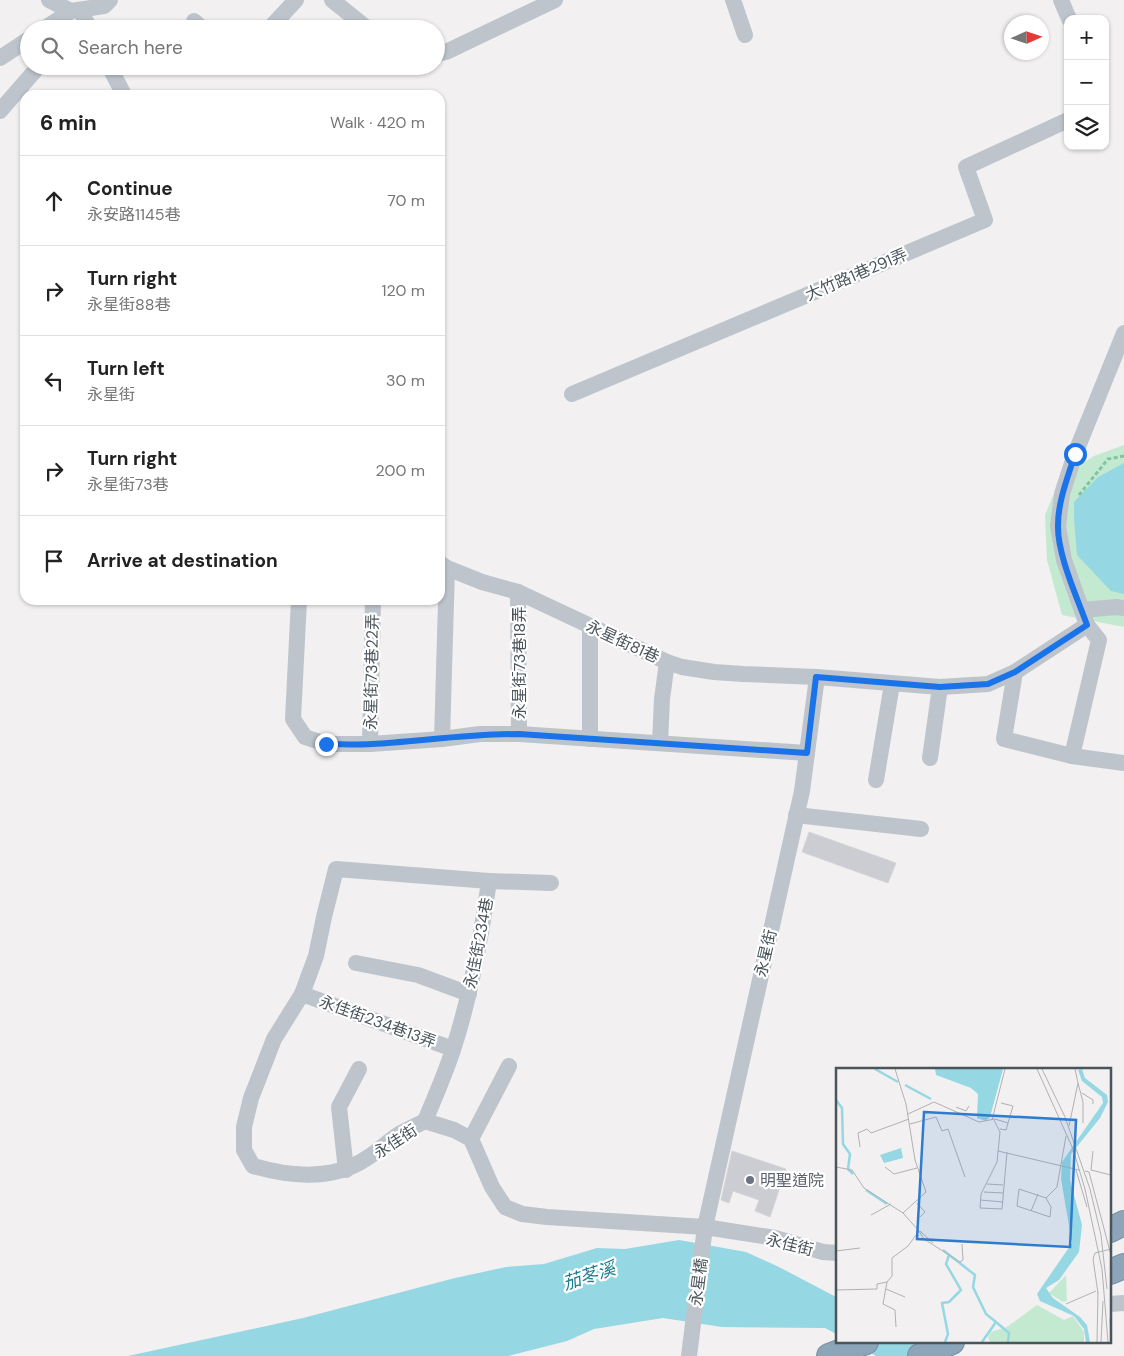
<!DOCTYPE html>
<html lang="en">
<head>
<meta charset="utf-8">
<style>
  :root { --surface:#fff; --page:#f6f6f6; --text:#222; --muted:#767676; --line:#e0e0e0 }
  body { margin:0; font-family:"DM Sans","Noto Sans TC",sans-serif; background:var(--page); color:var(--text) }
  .controls { position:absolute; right:15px; top:15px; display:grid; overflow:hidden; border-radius:10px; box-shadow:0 1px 4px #0004 }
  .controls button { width:45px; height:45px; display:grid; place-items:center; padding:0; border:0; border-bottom:1px solid var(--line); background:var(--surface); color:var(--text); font:25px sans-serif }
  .compass { position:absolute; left:1004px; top:15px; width:45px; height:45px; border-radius:50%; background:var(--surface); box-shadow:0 1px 4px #0004; rotate:87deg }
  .stop { position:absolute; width:15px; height:15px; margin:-11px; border:4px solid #1a73e8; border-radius:50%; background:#fff }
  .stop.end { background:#1a73e8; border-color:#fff; box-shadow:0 1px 5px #0008 }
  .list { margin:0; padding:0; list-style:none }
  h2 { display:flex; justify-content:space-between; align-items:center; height:65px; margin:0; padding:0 20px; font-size:21px }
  h2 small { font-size:16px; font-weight:400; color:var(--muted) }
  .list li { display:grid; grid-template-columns:32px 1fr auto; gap:15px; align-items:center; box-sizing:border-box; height:90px; padding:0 20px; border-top:1px solid var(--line) }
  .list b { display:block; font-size:19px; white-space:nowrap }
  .list p { margin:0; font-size:16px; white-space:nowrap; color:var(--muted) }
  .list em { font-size:16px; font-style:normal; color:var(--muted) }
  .icon { flex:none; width:28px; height:28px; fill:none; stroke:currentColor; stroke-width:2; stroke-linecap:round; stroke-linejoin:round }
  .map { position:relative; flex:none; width:1124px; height:1356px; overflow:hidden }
  .search { position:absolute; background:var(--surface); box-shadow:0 1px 4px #0004; left:20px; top:20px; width:425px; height:55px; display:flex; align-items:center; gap:12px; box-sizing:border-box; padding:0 18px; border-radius:28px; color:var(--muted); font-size:19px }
  .panel { position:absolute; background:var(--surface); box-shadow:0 1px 4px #0004; left:20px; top:90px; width:425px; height:515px; border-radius:15px }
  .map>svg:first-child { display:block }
  .green { fill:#c3ead0 }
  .water { fill:#95d7e2 }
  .building { fill:#cbcdd2; stroke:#d4d6da }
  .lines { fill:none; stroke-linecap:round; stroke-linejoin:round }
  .highway-casing { stroke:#7890a4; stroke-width:26 }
  .path { stroke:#7fc59e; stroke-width:3; stroke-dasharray:4 2.5; stroke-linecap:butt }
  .minor { stroke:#bdc4cb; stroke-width:16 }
  .highway { stroke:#8da5b9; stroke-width:24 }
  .route { stroke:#1a73e8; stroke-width:6 }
  .worship-dot { fill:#6b7280; stroke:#fff; stroke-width:2 }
  .labels { text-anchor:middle; stroke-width:4.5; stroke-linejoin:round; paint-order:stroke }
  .street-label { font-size:16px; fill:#4a545b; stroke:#fff }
  .worship-label { font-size:16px; fill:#5b616d; stroke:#fff; text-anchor:start }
  .water-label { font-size:18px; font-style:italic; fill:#1b7c8d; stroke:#fff }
  .inset-river { fill:none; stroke:#95d7e2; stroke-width:2.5 }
  .inset-road { fill:none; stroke:#afb2b4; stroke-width:1 }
  .view { fill:#2d7cce; fill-opacity:0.15; stroke:#2d7cce; stroke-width:2.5 }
  .inset-edge { fill:none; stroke:#4a545b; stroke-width:2.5 }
</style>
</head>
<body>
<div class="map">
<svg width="1124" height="1356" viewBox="0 0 1124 1356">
  <rect width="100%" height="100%" fill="#f2f0f0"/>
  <polygon class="green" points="1124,445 1124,627 1062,615 1047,560 1045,515 1061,477 1094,456"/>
  <g class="water">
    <polygon points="1124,463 1124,594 1111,591 1077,555 1074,519 1074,502 1098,477"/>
    <polygon points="679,1240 746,1252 779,1267 838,1298 838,1335 825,1328 722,1327 663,1318 594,1329 567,1341 508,1356 128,1356 303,1318 455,1278 506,1267 544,1264 597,1248 625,1249"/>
    <polygon points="851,1342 918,1342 941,1356 876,1356"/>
  </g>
  <g class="building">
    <polygon points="809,832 896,863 888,883 802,852"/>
    <polygon points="732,1151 786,1169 770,1217 755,1211 759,1200 733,1191 729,1203 721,1200"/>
  </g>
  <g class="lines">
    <g class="highway-casing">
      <g id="highway">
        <polyline points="1110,1230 1124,1223"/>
        <polyline points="1110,1272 1124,1266"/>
        <polyline points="829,1356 866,1342"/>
        <polyline points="920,1356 952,1342"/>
      </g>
    </g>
    <polyline class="path" points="1079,495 1108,459 1124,456"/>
    <g class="minor">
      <polyline points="49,0 71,11 104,6 110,0"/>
      <polyline points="332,0 368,29"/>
      <polyline points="733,0 745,35"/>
      <polyline points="1061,0 1069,19"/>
      <polyline points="80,10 90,29"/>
      <polyline points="194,21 203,29"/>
      <polyline points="44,29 71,11"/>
      <polyline points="269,29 296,0"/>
      <polyline points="436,54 446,52 555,0"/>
      <polyline points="0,58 29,39"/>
      <polyline points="109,66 124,95"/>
      <polyline points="0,111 39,66"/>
      <polyline points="572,394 985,220 966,167 1068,120"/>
      <polyline points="440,563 447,568 482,582 518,592 667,662 682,667 714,672 743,674 817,677 940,687 988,684 1015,672 1087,625"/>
      <polyline points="518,592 519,734"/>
      <polyline points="299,600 293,719 305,737 326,744 370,744 442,739 480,734 519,734 807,753"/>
      <polyline points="1082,610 1116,607 1124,608"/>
      <polyline points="590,626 590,739"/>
      <polyline points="1015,672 1004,739 1072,756 1124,763"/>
      <polyline points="442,739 447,568"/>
      <polyline points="660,743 662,699 667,662"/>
      <polyline points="370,744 373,600"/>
      <polyline points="1072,756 1099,640 1087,625 1064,560 1058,526 1062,494 1075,454 1124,333"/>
      <polyline points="930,758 940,687"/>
      <polyline points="876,780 892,684"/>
      <polyline points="796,815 921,829"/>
      <polyline points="489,881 551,883"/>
      <polyline points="356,963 418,975 469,994"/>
      <polyline points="302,994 453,1049"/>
      <path d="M 425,1121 C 435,1097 445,1074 453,1050 C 471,995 481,938 489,881 L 336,869 L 324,917 L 316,956 L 302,994 L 274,1039 L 251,1098 L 244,1127 L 244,1150 L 253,1166 C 291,1177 333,1181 367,1158 C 379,1151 389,1140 401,1133 C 409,1128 418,1125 425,1121 L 454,1130 L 471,1139 L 492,1187 L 505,1207 L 522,1214 L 547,1217 L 705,1227 L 775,1238 L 823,1252 L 838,1253"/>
      <polyline points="471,1139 509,1066"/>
      <polyline points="346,1170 339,1107 359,1069"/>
      <polyline points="1110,1304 1124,1303"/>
      <polyline points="689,1356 705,1227 802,791 817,677"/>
    </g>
    <use href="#highway" class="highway"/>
  </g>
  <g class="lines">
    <path class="route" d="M 326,744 C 341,744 357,745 372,744 C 421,741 470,734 519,734 L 807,753 L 816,677 L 940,687 L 988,684 L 1015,672 L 1087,625 C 1077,597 1057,554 1058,525 C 1058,501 1068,477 1075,454"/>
  </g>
  <circle class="worship-dot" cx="750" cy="1180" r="5"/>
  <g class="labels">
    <g class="street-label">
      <text transform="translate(856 274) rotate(-23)" y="6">大竹路1巷291弄</text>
      <text transform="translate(623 641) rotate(25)" y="6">永星街81巷</text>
      <text transform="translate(519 663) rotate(-90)" y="6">永星街73巷18弄</text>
      <text transform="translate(371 672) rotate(-89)" y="6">永星街73巷22弄</text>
      <text transform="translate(478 943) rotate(-79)" y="6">永佳街234巷</text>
      <text transform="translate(765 953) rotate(-77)" y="6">永星街</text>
      <text transform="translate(378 1021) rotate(20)" y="6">永佳街234巷13弄</text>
      <text transform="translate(395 1141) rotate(-33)" y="6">永佳街</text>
      <text transform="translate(790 1244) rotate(14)" y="6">永佳街</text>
      <text transform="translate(698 1282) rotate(-83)" y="6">永星橋</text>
    </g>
    <g class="worship-label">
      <text x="760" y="1186">明聖道院</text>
    </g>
    <g class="water-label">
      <text transform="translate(589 1276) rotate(-18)" y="6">茄苳溪</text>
    </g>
  </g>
  <g transform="translate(836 1068)">
    <rect width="275" height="275" fill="#f2f0f0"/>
    <path d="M 230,207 L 231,233 L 227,234 L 213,225 ZM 201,237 L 228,252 L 237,248 L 248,264 L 248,274 L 154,274 L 152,269 L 155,264 L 171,259 Z" fill="#c3ead0"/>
    <path d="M 99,1 L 167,1 L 154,49 L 150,53 L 141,50 L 142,26 L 135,20 L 100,7 ZM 246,1 L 249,10 L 271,27 L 272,34 L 264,50 L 235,86 L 234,112 L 246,157 L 243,184 L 223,212 L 210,220 L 217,230 L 244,249 L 251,257 L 254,274 L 250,274 L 248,261 L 238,248 L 204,233 L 201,226 L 236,175 L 225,111 L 226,94 L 267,35 L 266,29 L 246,13 L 242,2 ZM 65,80 L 67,90 L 48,95 L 44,87 Z" fill="#95d7e2"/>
    <path class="inset-river" d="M 39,1 L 62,14M 69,17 L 95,31M 0,32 L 6,40 L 7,76 L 14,86 L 12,101 L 17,106M 30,122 L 51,136M 107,182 L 139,207 L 137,219 L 150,246 L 160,254 L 146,274M 160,254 L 173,265 L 172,274M 109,274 L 112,266 L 106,235 L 113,234 L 125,222 L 110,196 L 113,187"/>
    <path class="inset-road" d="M 59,1 L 70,36 L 79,92 L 90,124 L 67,145M 201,1 L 237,81 L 249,121 L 266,201 L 272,274M 206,1 L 229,49 L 254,121 L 265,167 L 271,221M 242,15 L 247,34 L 247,55M 246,25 L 257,32 L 257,36M 120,39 L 130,43 L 133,38M 72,46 L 98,34 L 143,54 L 159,51 L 172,55M 156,52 L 169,1M 158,52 L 164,64 L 161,94 L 145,126 L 144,140 L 166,141 L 171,84M 74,56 L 100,49 L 106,63 L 112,61 L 129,109M 233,58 L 242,15 L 239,1M 164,61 L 170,62 L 177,38 L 165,35M 24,79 L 22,65 L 31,61 L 35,65 L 73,51M 162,83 L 243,102M 257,83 L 255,102 L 275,107M 0,99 L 16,102 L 28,120 L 67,145 L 83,163 L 72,178 L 56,190 L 56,208 L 51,214 L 41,216 L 41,221 L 0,222M 49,99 L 58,106 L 81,100M 240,102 L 251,139M 249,103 L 253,104 L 275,187M 151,116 L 167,117M 148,124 L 167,125M 210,130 L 183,121 L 181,138 L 214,149 L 215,139 L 210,130 L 221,119 L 230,68M 144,132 L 167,134M 81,135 L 89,144 L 84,149M 195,143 L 202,126M 35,147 L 55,136M 83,163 L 88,171 L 124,194 L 127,192 L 126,176M 84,163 L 97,175M 0,183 L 24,180M 51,214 L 47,236 L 59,242 L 60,259M 50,221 L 69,229M 262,225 L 257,191 L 259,185 L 275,181M 230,236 L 260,223M 274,251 L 275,274M 261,274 L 262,224M 265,274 L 267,233"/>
    <path class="view" d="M 88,44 L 240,52 L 234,179 L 81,171 Z"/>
    <rect width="275" height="275" class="inset-edge"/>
  </g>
</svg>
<div class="controls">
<button>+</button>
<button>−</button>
<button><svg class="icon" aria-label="layers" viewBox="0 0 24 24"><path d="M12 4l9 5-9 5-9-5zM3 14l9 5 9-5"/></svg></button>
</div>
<svg class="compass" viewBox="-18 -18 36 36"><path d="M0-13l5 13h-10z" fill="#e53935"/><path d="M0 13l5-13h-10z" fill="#767676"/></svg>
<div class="stop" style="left:1075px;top:454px"></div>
<div class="stop end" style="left:326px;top:744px"></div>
<div class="search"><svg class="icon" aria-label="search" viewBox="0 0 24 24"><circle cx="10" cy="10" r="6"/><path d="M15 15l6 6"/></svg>Search here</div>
<section class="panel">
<h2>6 min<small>Walk · 420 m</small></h2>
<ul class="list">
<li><svg class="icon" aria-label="ahead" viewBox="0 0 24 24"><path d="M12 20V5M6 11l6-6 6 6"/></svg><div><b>Continue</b><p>永安路1145巷</p></div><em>70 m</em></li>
<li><svg class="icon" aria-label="right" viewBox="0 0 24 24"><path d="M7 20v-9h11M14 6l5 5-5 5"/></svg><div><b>Turn right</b><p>永星街88巷</p></div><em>120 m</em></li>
<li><svg class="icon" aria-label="left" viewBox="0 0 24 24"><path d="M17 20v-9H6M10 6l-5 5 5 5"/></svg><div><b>Turn left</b><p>永星街</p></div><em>30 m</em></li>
<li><svg class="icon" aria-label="right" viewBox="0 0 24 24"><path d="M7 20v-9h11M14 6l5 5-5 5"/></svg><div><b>Turn right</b><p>永星街73巷</p></div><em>200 m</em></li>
<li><svg class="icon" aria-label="arrive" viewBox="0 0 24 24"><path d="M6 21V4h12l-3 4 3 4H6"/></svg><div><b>Arrive at destination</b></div></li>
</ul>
</section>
</div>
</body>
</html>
